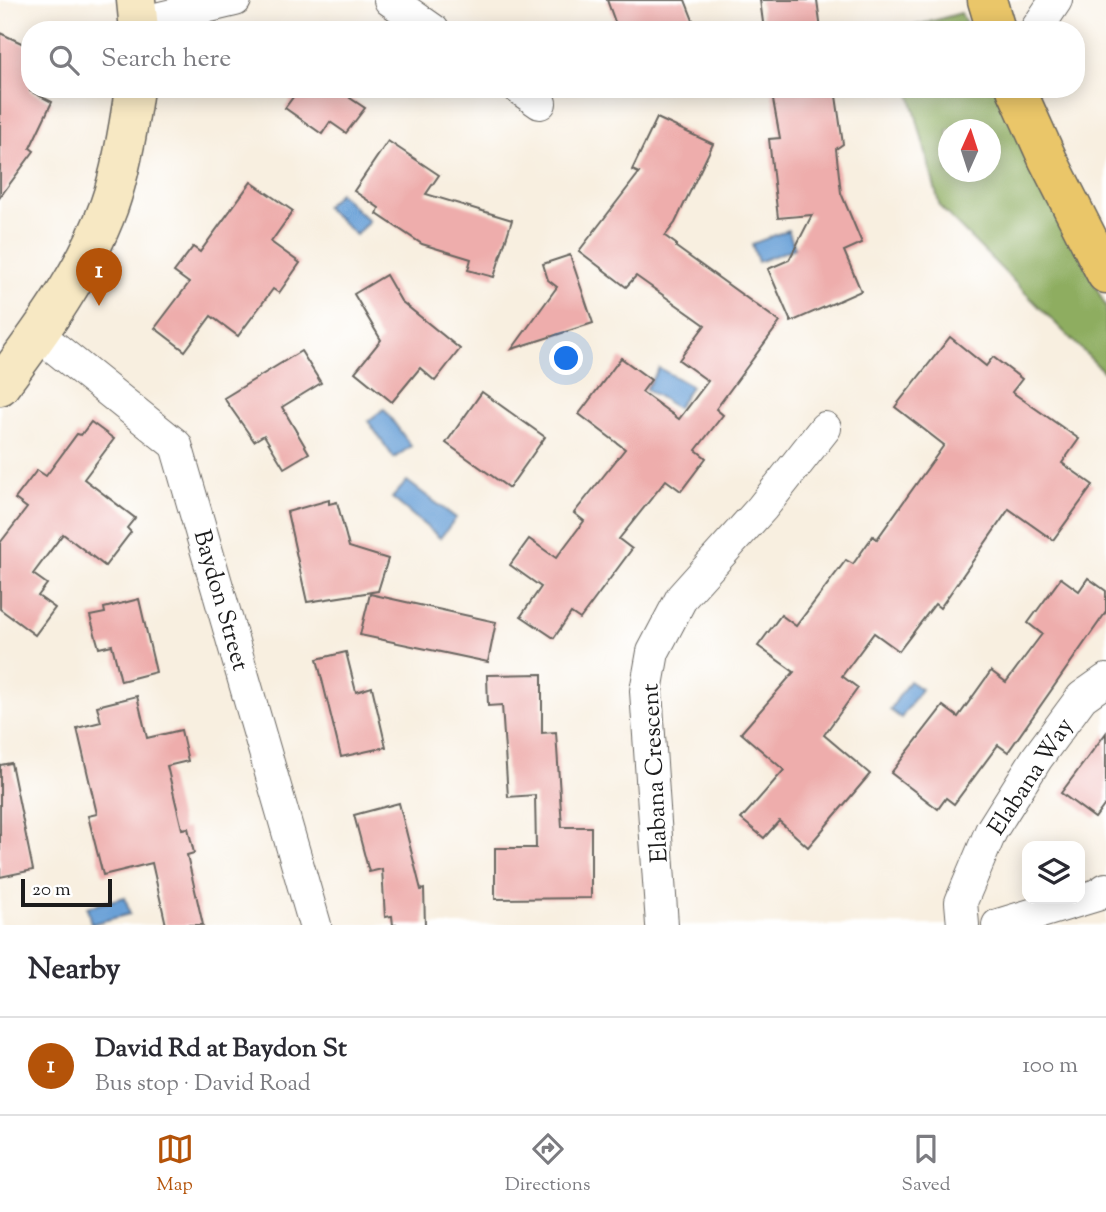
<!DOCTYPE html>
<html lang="en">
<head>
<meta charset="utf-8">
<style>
  :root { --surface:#fff; --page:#f7f7f7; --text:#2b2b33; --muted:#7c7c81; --line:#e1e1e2; --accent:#b45309 }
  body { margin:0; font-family:"Sorts Mill Goudy",serif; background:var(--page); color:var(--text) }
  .controls { position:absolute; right:21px; bottom:21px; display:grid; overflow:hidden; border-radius:14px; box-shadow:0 4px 18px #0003 }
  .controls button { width:63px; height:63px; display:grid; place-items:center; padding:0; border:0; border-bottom:2px solid var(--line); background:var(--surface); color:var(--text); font:35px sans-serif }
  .compass { position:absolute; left:938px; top:119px; width:63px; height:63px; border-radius:50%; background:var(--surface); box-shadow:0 4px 18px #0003; rotate:3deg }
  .scale { position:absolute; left:21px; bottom:18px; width:91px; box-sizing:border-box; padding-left:7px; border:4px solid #1c1c1c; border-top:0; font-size:19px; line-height:24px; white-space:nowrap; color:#1c1c1c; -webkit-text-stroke:5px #fff; paint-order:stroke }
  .you { position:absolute; left:567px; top:359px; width:24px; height:24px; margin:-18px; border:5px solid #fff; border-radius:50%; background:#1a73e8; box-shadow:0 0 0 10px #1a73e833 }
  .badge { display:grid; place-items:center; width:46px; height:46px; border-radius:50%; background:var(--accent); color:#fff; font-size:23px; font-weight:700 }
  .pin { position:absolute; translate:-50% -58px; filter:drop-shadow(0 2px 4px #0008) }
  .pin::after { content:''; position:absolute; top:37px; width:24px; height:21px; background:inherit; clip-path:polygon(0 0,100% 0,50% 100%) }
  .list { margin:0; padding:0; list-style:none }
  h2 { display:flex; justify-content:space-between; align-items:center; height:91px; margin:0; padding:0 28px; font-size:30px }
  h2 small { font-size:23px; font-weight:400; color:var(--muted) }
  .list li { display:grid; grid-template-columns:46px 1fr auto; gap:21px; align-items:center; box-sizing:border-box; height:98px; padding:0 28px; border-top:2px solid var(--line) }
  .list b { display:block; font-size:26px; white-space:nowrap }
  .list p { margin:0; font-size:23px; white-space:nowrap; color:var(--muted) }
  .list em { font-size:23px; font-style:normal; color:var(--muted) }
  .icon { flex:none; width:38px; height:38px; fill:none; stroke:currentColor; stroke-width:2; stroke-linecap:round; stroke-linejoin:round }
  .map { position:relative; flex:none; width:1106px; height:925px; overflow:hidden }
  .search { position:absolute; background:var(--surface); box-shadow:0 4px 18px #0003; left:21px; right:21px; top:21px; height:77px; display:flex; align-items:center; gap:18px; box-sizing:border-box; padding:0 24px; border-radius:28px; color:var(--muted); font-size:26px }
  .sheet { height:189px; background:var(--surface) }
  nav { display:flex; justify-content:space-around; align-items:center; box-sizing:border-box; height:98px; border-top:2px solid var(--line); background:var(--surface); font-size:19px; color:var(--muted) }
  nav a { display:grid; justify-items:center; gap:4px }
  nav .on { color:var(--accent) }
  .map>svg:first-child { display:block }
  .forest { fill:#8ead61; stroke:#55643e; stroke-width:2; fill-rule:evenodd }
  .water { fill:#69a0d7; stroke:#425e7a; stroke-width:2 }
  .building { fill:#eeadac }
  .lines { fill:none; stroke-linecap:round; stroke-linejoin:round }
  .street-casing { stroke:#696661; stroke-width:34 }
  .secondary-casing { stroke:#696661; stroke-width:41 }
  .primary-casing { stroke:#696661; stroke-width:41 }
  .street { stroke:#fff; stroke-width:32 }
  .secondary { stroke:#f7e8c3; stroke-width:38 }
  .primary { stroke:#eac669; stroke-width:38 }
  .labels { text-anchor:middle; stroke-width:5; stroke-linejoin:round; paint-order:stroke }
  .street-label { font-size:24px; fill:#1c1c1c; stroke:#fff }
</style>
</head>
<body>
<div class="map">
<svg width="1106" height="925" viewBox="0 0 1106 925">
  <rect width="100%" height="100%" fill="#fff"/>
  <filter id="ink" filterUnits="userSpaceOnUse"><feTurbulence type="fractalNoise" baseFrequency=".0143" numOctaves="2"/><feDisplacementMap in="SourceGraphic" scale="14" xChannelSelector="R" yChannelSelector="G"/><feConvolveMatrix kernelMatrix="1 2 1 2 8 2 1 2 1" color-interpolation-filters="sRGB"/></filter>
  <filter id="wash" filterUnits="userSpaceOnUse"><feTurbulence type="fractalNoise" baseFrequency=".00686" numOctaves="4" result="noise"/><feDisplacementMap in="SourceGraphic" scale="28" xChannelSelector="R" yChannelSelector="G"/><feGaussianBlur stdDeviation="1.57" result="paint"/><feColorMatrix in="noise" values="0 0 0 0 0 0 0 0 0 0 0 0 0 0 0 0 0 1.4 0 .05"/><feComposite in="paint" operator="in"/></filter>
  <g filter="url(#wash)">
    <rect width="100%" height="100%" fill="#f8efe0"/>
    <g class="forest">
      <polygon points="961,13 969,30 900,30"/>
      <path d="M 909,89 L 998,89 L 1106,307 L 1106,374 L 940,207 ZM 948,130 L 990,130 L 990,172 L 948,172 Z"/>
    </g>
    <g class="water">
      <polygon points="339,193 369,221 356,235 325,207"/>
      <polygon points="788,230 795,248 758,262 752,244"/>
      <polygon points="659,368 691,386 677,408 646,389"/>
      <polygon points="384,409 411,446 394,458 368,421"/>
      <polygon points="407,481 456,518 440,538 392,498"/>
      <polygon points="909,681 921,689 901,718 890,710"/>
      <polygon points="125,897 130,914 91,924 87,907"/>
    </g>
    <g id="blocks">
      <g class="building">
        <polygon points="607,0 685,0 694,23 677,30 618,30"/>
        <polygon points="760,0 817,0 821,30 764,30"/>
        <polygon points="0,33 30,47 30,91 52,102 30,148 34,151 0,197"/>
        <polygon points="299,89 357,89 350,98 365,108 346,133 330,122 322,134 285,108"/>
        <polygon points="771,89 835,89 843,144 836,149 841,193 862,243 844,251 861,291 791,322 768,269 789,260 812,215 778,218 769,139 780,138"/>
        <polygon points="657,118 713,144 675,223 665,236 676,244 676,247 780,322 716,409 723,415 696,450 706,458 681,491 666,480 619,539 632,549 580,619 571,613 554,638 521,616 541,587 510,565 529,539 556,558 584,521 574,513 625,449 579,414 621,358 651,380 642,392 679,419 708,381 679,360 705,325 636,276 626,287 579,251 639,173 632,170"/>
        <polygon points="388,141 439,175 426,194 512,220 494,277 468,270 471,259 422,244 377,214 379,208 354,191"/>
        <polygon points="251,182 293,211 271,242 300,263 279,293 273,289 238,336 211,316 185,351 155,328 189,283 174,272 193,247 200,252"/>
        <polygon points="570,255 593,323 512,349 557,287 548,280 543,264"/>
        <polygon points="386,275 401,301 460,349 435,381 420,368 392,402 355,372 381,340 354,294"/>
        <polygon points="950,337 986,366 993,357 1022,379 1012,392 1079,439 1062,463 1093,485 1053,540 1009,509 940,608 935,604 899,651 874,633 842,676 858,688 824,735 870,774 808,847 779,821 764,838 741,819 784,770 741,733 794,672 758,646 781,615 796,626 846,560 853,564 873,536 877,539 944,445 895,407"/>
        <polygon points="301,351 321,383 282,407 309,453 284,468 264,435 254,441 224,398"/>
        <polygon points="482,392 545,437 509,488 446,443"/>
        <polygon points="91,422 114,439 84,479 135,518 127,528 131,532 105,566 63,534 33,574 47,584 38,596 55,608 35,635 0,609 0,543 27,508 15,499 37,470 46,476 77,434 81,435"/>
        <polygon points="329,500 329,504 337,502 349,547 388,559 378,591 307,602 287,512"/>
        <polygon points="1061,578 1079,591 1088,578 1106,591 1106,612 1008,752 998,745 954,804 946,798 938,809 891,773 943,706 958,717 991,671 1006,682 1042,634 1028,623"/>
        <polygon points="370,594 496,622 488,662 360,635"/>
        <polygon points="139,599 156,672 121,681 112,645 99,648 90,616 105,613 104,608"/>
        <polygon points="346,652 356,692 372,687 386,747 341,757 317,659"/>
        <polygon points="542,674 542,733 556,732 562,827 591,827 591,898 495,899 495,848 536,848 535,795 508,797 502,705 488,706 487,675"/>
        <polygon points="137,696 147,738 181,730 188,761 167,766 182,829 188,828 194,853 187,855 203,925 166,925 152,863 103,875 88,816 97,814 77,728 101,722 97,706"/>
        <polygon points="1106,733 1106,803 1095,818 1061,793"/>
        <polygon points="11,763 33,870 0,877 0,765"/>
        <polygon points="399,803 421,890 424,889 425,925 393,925 392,916 385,917 382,869 369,872 354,815"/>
      </g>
    </g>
  </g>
  <g filter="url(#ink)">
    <use href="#blocks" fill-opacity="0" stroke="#696661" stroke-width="2"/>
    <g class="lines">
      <g class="street-casing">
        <g id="street">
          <polyline points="390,0 433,30"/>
          <polyline points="139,23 235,0"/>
          <polyline points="1036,30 1056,0"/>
          <polyline points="520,89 540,103"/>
          <polyline points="39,335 176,445 315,925"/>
          <polyline points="662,925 646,691 653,652 682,597 762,508 825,428"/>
          <polyline points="963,925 961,902 991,831 1037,758 1082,697 1106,680"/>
          <polyline points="998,925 1097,895 1106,889"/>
        </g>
      </g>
      <g class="secondary-casing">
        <g id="secondary">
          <polyline points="136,0 139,30"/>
          <path d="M 0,386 C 42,330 85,272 109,206 C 121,172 129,125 134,89"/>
        </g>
      </g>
      <g class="primary-casing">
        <g id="primary">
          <polyline points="987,0 996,30"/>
          <polyline points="1016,89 1048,160 1106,274"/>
        </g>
      </g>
      <use href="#street" class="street"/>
      <use href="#secondary" class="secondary"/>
      <use href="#primary" class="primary"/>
    </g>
  </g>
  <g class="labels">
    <g class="street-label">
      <text transform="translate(222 600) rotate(74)" y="8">Baydon Street</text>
      <text transform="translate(654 773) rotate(-93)" y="8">Elabana Crescent</text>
      <text transform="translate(1030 776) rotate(-57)" y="8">Elabana Way</text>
    </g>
  </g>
</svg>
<div class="controls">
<button><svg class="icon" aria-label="layers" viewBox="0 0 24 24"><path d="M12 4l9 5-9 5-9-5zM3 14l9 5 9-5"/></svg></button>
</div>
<svg class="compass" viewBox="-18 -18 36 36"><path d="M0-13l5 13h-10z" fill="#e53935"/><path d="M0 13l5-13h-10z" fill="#7c7c81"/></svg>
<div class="scale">20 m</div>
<div class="you"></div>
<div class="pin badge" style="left:99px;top:306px">1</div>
<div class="search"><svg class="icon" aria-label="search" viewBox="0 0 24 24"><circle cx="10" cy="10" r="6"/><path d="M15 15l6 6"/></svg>Search here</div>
</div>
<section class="sheet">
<h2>Nearby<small></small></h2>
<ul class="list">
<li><span class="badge">1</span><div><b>David Rd at Baydon St</b><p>Bus stop · David Road</p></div><em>100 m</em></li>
</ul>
</section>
<nav>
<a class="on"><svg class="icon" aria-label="map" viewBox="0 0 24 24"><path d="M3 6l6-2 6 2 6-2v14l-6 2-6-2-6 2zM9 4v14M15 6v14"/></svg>Map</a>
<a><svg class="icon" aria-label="directions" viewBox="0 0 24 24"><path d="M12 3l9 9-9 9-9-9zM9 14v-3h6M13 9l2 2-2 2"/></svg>Directions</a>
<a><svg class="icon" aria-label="saved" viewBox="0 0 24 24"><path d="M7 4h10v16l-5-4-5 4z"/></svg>Saved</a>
</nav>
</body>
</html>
